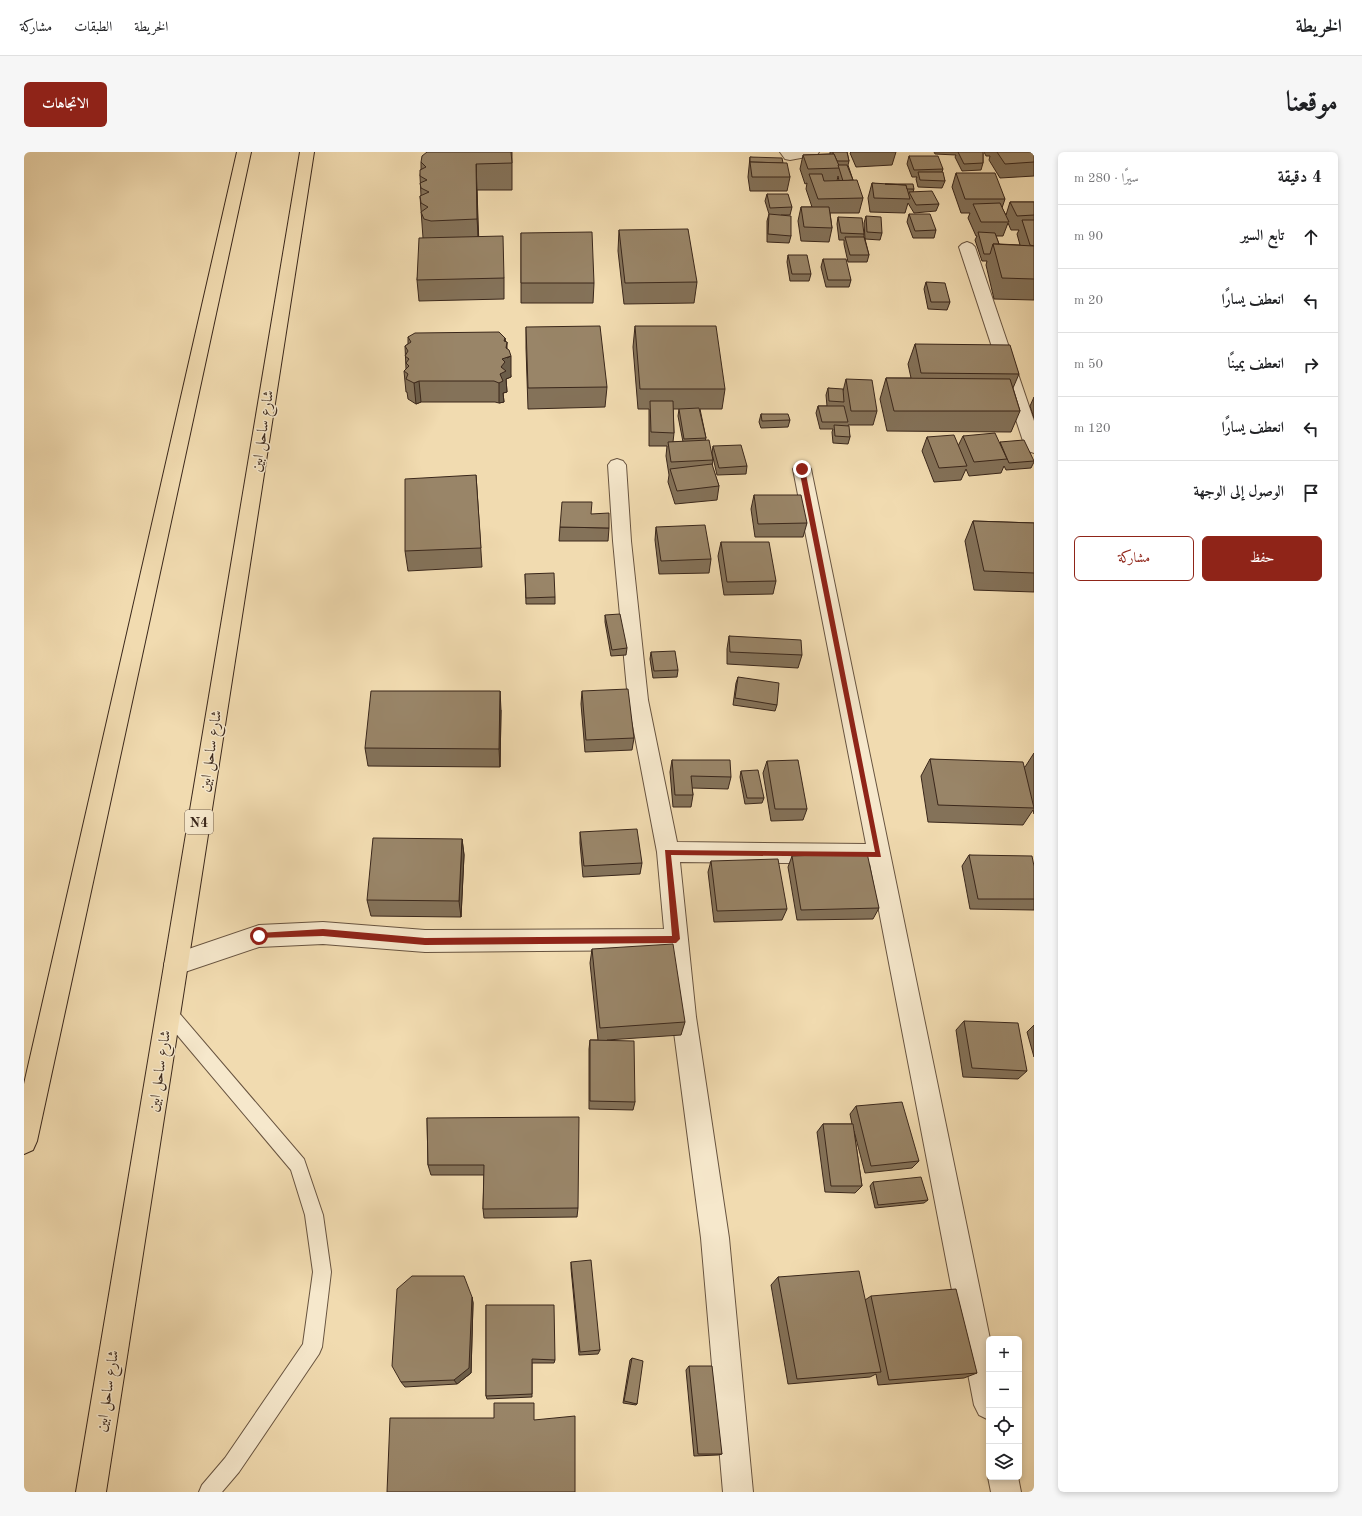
<!DOCTYPE html>
<html lang="ar">
<head>
<meta charset="utf-8">
<style>
  :root { --surface:#fff; --page:#f6f6f6; --text:#202124; --muted:#757577; --line:#e0e0e0; --accent:#8f2418 }
  body { margin:0; font-family:"Old Standard TT",Amiri,serif; background:var(--page); color:var(--text); direction:rtl }
  .controls { position:absolute; right:12px; bottom:12px; display:grid; overflow:hidden; border-radius:6px; box-shadow:0 2px 6px #0003 }
  .controls button { width:36px; height:36px; display:grid; place-items:center; padding:0; border:0; border-bottom:1px solid var(--line); background:var(--surface); color:var(--text); font:20px sans-serif }
  .stop { position:absolute; width:12px; height:12px; margin:-9px; border:3px solid #8f2418; border-radius:50%; background:#fff }
  .stop.end { background:#8f2418; border-color:#fff; box-shadow:0 1px 4px #0008 }
  .list { margin:0; padding:0; list-style:none }
  h2 { display:flex; justify-content:space-between; align-items:center; height:52px; margin:0; padding:0 16px; font-size:17px }
  h2 small { font-size:13px; font-weight:400; color:var(--muted) }
  .list li { display:grid; grid-template-columns:26px 1fr auto; gap:12px; align-items:center; box-sizing:border-box; height:64px; padding:0 16px; border-top:1px solid var(--line) }
  .list b { display:block; font-size:15px; white-space:nowrap }
  .list em { font-size:13px; font-style:normal; color:var(--muted) }
  .actions { display:flex; gap:8px; padding:12px 16px }
  .actions a { flex:1; padding:9px 0; border:1px solid var(--accent); border-radius:6px; text-align:center; font-size:14px; color:var(--accent) }
  .actions .main { background:var(--accent); color:#fff }
  .icon { flex:none; width:22px; height:22px; fill:none; stroke:currentColor; stroke-width:2; stroke-linecap:round; stroke-linejoin:round }
  .map { position:relative; flex:none; width:1010px; height:1340px; overflow:hidden; direction:ltr; border-radius:6px }
  header { display:flex; align-items:center; gap:24px; box-sizing:border-box; height:56px; padding:0 20px; background:var(--surface); border-bottom:1px solid var(--line) }
  header strong { font-size:19px }
  nav { display:flex; gap:22px; margin-inline-start:auto; font-size:14px }
  .intro { display:flex; align-items:center; justify-content:space-between; box-sizing:border-box; height:96px; padding:0 24px }
  h1 { margin:0; font-size:28px }
  .button { padding:10px 18px; border-radius:6px; background:var(--accent); color:#fff; font-size:14px; font-weight:700 }
  main { display:flex; gap:24px; padding:0 24px }
  aside { flex:1; background:var(--surface); border-radius:6px; box-shadow:0 2px 6px #0003 }
  .map>svg:first-child { display:block }
  .lines { fill:none; stroke-linecap:round; stroke-linejoin:round }
  .service-casing { stroke:#685440; stroke-width:2 }
  .minor-casing { stroke:#685440; stroke-width:2 }
  .trunk-casing { stroke:#3a271b; stroke-width:2 }
  .service { fill:#f6e8cc; fill-rule:evenodd }
  .minor { fill:#f6e8cc; fill-rule:evenodd }
  .trunk { fill:#f1dbb0; fill-rule:evenodd }
  .wall { fill:#847259; stroke:#3a271b; fill-rule:evenodd }
  .shaded-wall { fill:#6b5d49; stroke:#3a271b }
  .building { fill:#998568; stroke:#3a271b }
  .route { fill:#8f2418 }
  .labels { text-anchor:middle; stroke-width:3; stroke-linejoin:round; paint-order:stroke }
  .shield { fill:#f6e8cc; stroke:#726150; stroke-width:1 }
  .shield-label { font-size:14px; font-weight:bold; fill:#3a271b }
  .street-label { font-size:15px; fill:#3a271b; stroke:#f6e8cc }
</style>
</head>
<body>
<header>
<strong>الخريطة</strong>
<nav><a>الخريطة</a><a>الطبقات</a><a>مشاركة</a></nav>
</header>
<div class="intro"><h1>موقعنا</h1><a class="button">الاتجاهات</a></div>
<main>
<aside>
<h2>4 دقيقة<small>سيرًا · 280 m</small></h2>
<ul class="list">
<li><svg class="icon" aria-label="ahead" viewBox="0 0 24 24"><path d="M12 20V5M6 11l6-6 6 6"/></svg><div><b>تابع السير</b></div><em>90 m</em></li>
<li><svg class="icon" aria-label="left" viewBox="0 0 24 24"><path d="M17 20v-9H6M10 6l-5 5 5 5"/></svg><div><b>انعطف يسارًا</b></div><em>20 m</em></li>
<li><svg class="icon" aria-label="right" viewBox="0 0 24 24"><path d="M7 20v-9h11M14 6l5 5-5 5"/></svg><div><b>انعطف يمينًا</b></div><em>50 m</em></li>
<li><svg class="icon" aria-label="left" viewBox="0 0 24 24"><path d="M17 20v-9H6M10 6l-5 5 5 5"/></svg><div><b>انعطف يسارًا</b></div><em>120 m</em></li>
<li><svg class="icon" aria-label="arrive" viewBox="0 0 24 24"><path d="M6 21V4h12l-3 4 3 4H6"/></svg><div><b>الوصول إلى الوجهة</b></div></li>
</ul>
<div class="actions"><a class="main">حفظ</a><a>مشاركة</a></div>
</aside>
<div class="map">
<svg width="1010" height="1340" viewBox="0 0 1010 1340">
  <rect width="100%" height="100%" fill="#f1dbb0"/>
  <filter id="stains"><feTurbulence type="fractalNoise" baseFrequency=".005" numOctaves="4"/><feColorMatrix values="0 0 0 0 .2 0 0 0 0 .09 0 0 0 0 .02 0 0 0 .5 -.17"/></filter>
  <radialGradient id="worn" r=".72"><stop offset=".6" stop-color="#630" stop-opacity="0"/><stop offset="1" stop-color="#630" stop-opacity=".3"/></radialGradient>
  <g class="lines">
    <g class="service-casing">
      <polygon id="service" points="144,852 150,855 280,1007 299,1063 307,1120 298,1195 295,1202 215,1320 198,1340 175,1340 178,1333 201,1306 279,1192 289,1120 281,1063 267,1018 138,865 136,860 138,855"/>
    </g>
    <g class="minor-casing">
      <g id="minor">
        <polygon points="756,0 795,0 793,3 766,8 761,7"/>
        <polygon points="943,90 948,92 951,95 1010,269 1010,301 1004,299 1001,295 935,95 938,92"/>
        <polygon points="593,307 599,309 602,313 607,389 624,548 653,690 842,692 769,317 772,313 778,311 784,313 787,317 966,1187 965,1268 955,1263 950,1253 846,712 656,710 672,865 705,1086 729,1340 699,1340 677,1086 648,865 642,798 401,800 299,792 235,795 152,823 144,820 140,812 144,804 235,773 299,770 401,778 640,777 633,700 604,548 589,389 584,313 587,309"/>
        <polygon points="965,1323 965,1325 994,1325 997,1340 967,1340 964,1325"/>
      </g>
    </g>
    <g class="trunk-casing">
      <g id="trunk">
        <polygon points="213,0 227,0 13,989 9,998 0,1002 0,932"/>
        <polygon points="276,0 290,0 82,1340 52,1340"/>
      </g>
    </g>
    <use href="#service" class="service"/>
    <use href="#minor" class="minor"/>
    <use href="#trunk" class="trunk"/>
  </g>
  <g class="wall">
    <polygon points="488,0 488,38 453,38 454,85 480,126 480,147 395,149 393,128 399,86 396,44 397,44 396,24 397,17 397,10"/>
    <path d="M 806,0 L 823,0 L 825,9 L 824,13 L 829,28 L 839,46 L 835,61 L 806,61 L 808,76 L 805,90 L 777,89 L 774,69 L 777,55 L 788,55 L 782,37 L 783,31 L 781,32 L 776,17 L 779,3 L 806,2 ZM 814,24 L 815,29 L 813,29 Z"/>
    <polygon points="827,0 872,0 868,13 832,15 826,1"/>
    <polygon points="910,0 959,0 959,11 957,18 938,19 931,5 932,3 911,2"/>
    <polygon points="960,0 1010,0 1010,24 976,26 965,8 966,4 962,4"/>
    <polygon points="885,4 919,17 918,20 921,29 918,36 894,35 892,27 893,25 888,25 883,12"/>
    <polygon points="726,5 759,11 766,25 763,39 726,39 724,25"/>
    <path d="M 932,21 L 981,47 L 978,56 L 982,63 L 986,50 L 1010,50 L 1010,148 L 970,147 L 962,113 L 963,109 L 958,109 L 951,88 L 953,84 L 952,84 L 944,66 L 946,61 L 937,61 L 928,35 ZM 984,71 L 987,78 L 995,78 L 993,82 L 996,93 L 975,92 L 972,84 L 979,84 Z"/>
    <polygon points="848,31 890,37 889,40 915,52 912,59 890,61 884,51 881,61 846,60 844,46"/>
    <polygon points="743,42 768,55 766,63 757,63 767,84 765,91 743,90 743,69 745,62 741,49"/>
    <polygon points="885,62 912,78 910,86 889,86 883,70"/>
    <polygon points="842,64 858,81 856,88 841,87 845,103 843,110 824,110 820,92 820,88 815,88 813,72 814,65 840,82 840,85 841,87 840,71"/>
    <polygon points="595,78 673,130 670,151 600,152 594,99"/>
    <polygon points="497,81 570,131 569,151 497,151"/>
    <polygon points="764,103 787,122 785,129 766,129 763,110"/>
    <polygon points="799,107 827,128 825,135 802,135 797,115"/>
    <polygon points="902,130 926,150 923,158 904,157 900,137"/>
    <path d="M 611,174 L 701,237 L 698,257 L 676,257 L 682,286 L 681,289 L 689,308 L 688,314 L 695,334 L 693,348 L 651,352 L 644,330 L 645,323 L 642,304 L 643,294 L 625,294 L 625,257 L 614,257 L 609,195 ZM 649,257 L 655,257 L 654,264 L 659,290 L 649,290 L 650,281 Z"/>
    <polygon points="502,175 583,235 581,255 504,257 502,196"/>
    <polygon points="384,185 481,186 487,225 482,227 483,240 479,241 480,250 475,251 471,250 397,250 392,252 384,247 383,240 382,240 380,219 382,217 381,194 384,192"/>
    <polygon points="891,192 995,222 989,236 996,259 987,280 863,279 856,247 862,226 887,226 884,212"/>
    <polygon points="822,227 853,259 849,273 824,273 826,285 824,292 809,291 808,280 809,277 796,277 792,261 794,254 803,254 802,243 804,236 819,239"/>
    <polygon points="1010,245 1010,266 1006,254"/>
    <polygon points="737,262 766,268 764,275 737,276 735,270"/>
    <polygon points="939,284 975,291 976,290 1010,309 1010,310 1007,316 982,318 980,314 977,321 945,324 942,317 937,328 910,330 898,299 903,285 934,294"/>
    <polygon points="689,294 723,314 722,322 693,323 688,301"/>
    <polygon points="452,323 458,415 384,419 381,399"/>
    <polygon points="730,343 783,371 779,385 731,385 727,357"/>
    <polygon points="949,369 1010,371 1010,440 950,438 941,389"/>
    <polygon points="536,375 585,376 584,389 535,389"/>
    <polygon points="632,375 687,407 685,421 635,422 631,388"/>
    <polygon points="697,390 752,429 749,442 700,443 694,404"/>
    <polygon points="501,422 531,445 531,452 502,452"/>
    <polygon points="581,463 603,496 602,503 587,504 581,470"/>
    <polygon points="705,484 778,503 774,516 703,512 703,497"/>
    <polygon points="627,500 654,518 653,525 629,526 626,507"/>
    <polygon points="714,525 753,553 751,559 709,553 712,531"/>
    <polygon points="558,539 610,586 608,598 561,600 557,552"/>
    <polygon points="477,558 476,615 344,614 341,596"/>
    <polygon points="1010,601 1010,662 1009,658 999,673 904,670 897,624 906,607 1001,615"/>
    <polygon points="648,608 707,625 704,637 668,636 669,643 667,655 649,655 646,620"/>
    <polygon points="743,609 783,657 779,668 747,669 739,621"/>
    <polygon points="717,619 740,646 738,651 721,652 716,625"/>
    <polygon points="556,680 618,711 616,722 559,725 556,691"/>
    <polygon points="438,687 440,703 437,765 347,764 343,748"/>
    <polygon points="945,703 1010,714 1010,758 946,757 938,714"/>
    <polygon points="768,704 855,756 849,767 773,768 764,715"/>
    <polygon points="687,709 763,757 758,768 690,770 684,720"/>
    <polygon points="568,797 661,870 657,883 583,888 611,950 609,958 565,957 565,897 566,888 574,888 566,811"/>
    <polygon points="940,869 1003,919 994,927 939,925 932,878"/>
    <polygon points="1010,873 1010,905 1003,880"/>
    <polygon points="832,954 895,1009 888,1016 841,1021 830,979 838,1034 831,1041 801,1040 793,980 799,972 828,972 826,962"/>
    <polygon points="403,966 554,1056 553,1065 460,1066 459,1057 460,1023 407,1023 404,1013"/>
    <polygon points="849,1030 904,1048 900,1051 851,1056 846,1034"/>
    <polygon points="547,1110 576,1198 574,1202 555,1203 547,1116"/>
    <polygon points="754,1125 841,1148 847,1144 953,1221 940,1226 854,1233 852,1222 846,1225 764,1232 747,1133"/>
    <polygon points="448,1145 449,1151 447,1221 433,1232 381,1235 377,1230"/>
    <polygon points="462,1153 531,1208 530,1211 508,1211 508,1245 463,1247 462,1244"/>
    <polygon points="608,1206 613,1252 612,1253 599,1251 606,1208"/>
    <polygon points="665,1214 698,1302 694,1303 670,1304 662,1218"/>
  </g>
  <g class="shaded-wall">
    <polygon points="452,12 453,38 455,94 453,67"/>
    <polygon points="481,186 481,206 483,190 483,206 487,204 487,225 482,227 483,240 479,241 480,250 475,251 475,231 477,215 480,189"/>
    <polygon points="395,229 397,250 392,252 390,231"/>
    <polygon points="476,539 477,558 476,615 475,597"/>
    <polygon points="438,687 440,703 437,765 435,749"/>
    <polygon points="448,1145 449,1151 447,1221 433,1232 430,1228"/>
  </g>
  <g class="building">
    <polygon points="403,0 487,0 488,11 452,12 453,67 407,69 400,67 397,60 404,55 397,51 396,44 405,40 397,36 396,31 403,28 396,24 396,18 402,15 397,10 398,4"/>
    <polygon points="809,0 823,0 825,9 813,9 810,2 809,2"/>
    <polygon points="934,0 959,0 959,11 940,12"/>
    <polygon points="973,0 1010,0 1010,10 981,12"/>
    <polygon points="810,2 816,16 784,17 779,3"/>
    <polygon points="885,4 914,4 919,17 890,18"/>
    <polygon points="726,5 758,6 759,11 726,10"/>
    <polygon points="726,10 763,11 766,25 728,25"/>
    <polygon points="814,13 823,13 829,28 819,29"/>
    <polygon points="894,20 919,20 921,29 896,28"/>
    <polygon points="932,21 971,21 981,47 941,47"/>
    <polygon points="785,22 798,22 800,29 833,28 839,46 794,47"/>
    <polygon points="848,31 882,33 886,47 850,46"/>
    <polygon points="861,32 889,32 890,37 883,37 882,33"/>
    <polygon points="908,39 915,52 892,53 885,40"/>
    <polygon points="743,42 764,42 768,55 746,56"/>
    <polygon points="986,50 1010,50 1010,63 993,64"/>
    <polygon points="976,51 985,70 957,70 949,52"/>
    <polygon points="777,55 805,55 808,76 780,75"/>
    <polygon points="745,62 767,64 767,84 744,82"/>
    <polygon points="885,62 906,62 912,78 891,79"/>
    <polygon points="842,64 857,65 858,81 843,80"/>
    <polygon points="814,65 838,66 840,82 817,81"/>
    <polygon points="998,68 1010,68 1010,94 1006,93"/>
    <polygon points="664,77 673,130 601,131 595,78"/>
    <polygon points="568,80 570,131 497,131 497,81"/>
    <polygon points="954,80 971,81 975,92 969,92 966,102 960,102"/>
    <polygon points="479,84 480,126 393,128 395,86"/>
    <polygon points="821,85 840,85 845,103 826,103"/>
    <polygon points="969,92 1010,94 1010,127 978,126"/>
    <polygon points="764,103 783,103 787,122 768,122"/>
    <polygon points="799,107 822,107 827,128 804,128"/>
    <polygon points="902,130 921,131 926,150 907,150"/>
    <polygon points="576,174 583,235 504,236 502,175"/>
    <polygon points="611,174 692,174 701,237 616,237"/>
    <polygon points="475,180 481,186 480,189 483,190 482,196 485,198 487,204 478,207 481,210 477,215 482,219 476,222 479,229 475,231 470,229 395,229 390,231 382,227 384,222 380,219 385,214 382,211 385,207 381,204 384,199 381,194 387,190 384,185 391,181"/>
    <polygon points="891,192 986,193 995,222 897,221"/>
    <polygon points="862,226 986,227 996,259 870,259"/>
    <polygon points="822,227 848,228 853,259 827,259"/>
    <polygon points="804,236 819,237 820,250 805,249"/>
    <polygon points="626,249 649,249 650,281 627,280"/>
    <polygon points="794,254 820,254 824,270 798,270"/>
    <polygon points="675,256 682,286 660,287 655,257"/>
    <polygon points="737,262 764,262 766,268 738,269"/>
    <polygon points="810,273 825,274 826,285 811,284"/>
    <polygon points="971,281 983,307 950,310 939,284"/>
    <polygon points="930,283 943,314 915,316 903,285"/>
    <polygon points="685,288 689,308 647,310 644,290"/>
    <polygon points="1000,288 1010,309 985,311 976,290"/>
    <polygon points="717,293 723,314 695,316 689,294"/>
    <polygon points="688,312 695,334 653,339 646,317"/>
    <polygon points="452,323 457,396 381,399 381,327"/>
    <polygon points="730,343 777,343 783,371 734,372"/>
    <polygon points="538,350 568,350 567,362 585,361 585,376 536,375"/>
    <polygon points="949,369 1010,371 1010,421 960,419"/>
    <polygon points="681,373 687,407 637,409 632,375"/>
    <polygon points="697,390 745,390 752,429 703,430"/>
    <polygon points="530,421 531,445 502,446 501,422"/>
    <polygon points="596,462 603,496 588,498 581,463"/>
    <polygon points="705,484 777,488 778,503 706,500"/>
    <polygon points="651,499 654,518 630,519 627,500"/>
    <polygon points="714,525 755,531 753,553 711,546"/>
    <polygon points="604,537 610,586 562,588 558,539"/>
    <polygon points="347,539 476,539 475,597 341,596"/>
    <polygon points="906,607 999,610 1010,656 914,653"/>
    <polygon points="648,608 706,608 707,625 667,624 669,643 651,643"/>
    <polygon points="774,608 783,657 751,657 743,609"/>
    <polygon points="734,618 740,646 723,646 717,619"/>
    <polygon points="613,677 618,711 560,714 556,680"/>
    <polygon points="349,686 438,687 435,749 343,748"/>
    <polygon points="843,701 855,756 777,758 768,704"/>
    <polygon points="945,703 1008,704 1010,714 1010,747 954,747"/>
    <polygon points="754,707 763,757 693,759 687,709"/>
    <polygon points="649,792 661,870 576,876 568,797"/>
    <polygon points="940,869 994,871 1003,919 948,916"/>
    <polygon points="566,888 610,889 611,950 566,949"/>
    <polygon points="878,950 895,1009 847,1014 832,954"/>
    <polygon points="555,965 554,1056 459,1057 460,1013 404,1013 403,966"/>
    <polygon points="799,972 829,972 838,1034 807,1034"/>
    <polygon points="897,1025 904,1048 854,1053 849,1030"/>
    <polygon points="567,1108 576,1198 556,1200 547,1110"/>
    <polygon points="835,1119 857,1220 773,1227 754,1125"/>
    <polygon points="388,1124 440,1124 448,1145 445,1216 430,1228 377,1230 368,1214 373,1137"/>
    <polygon points="932,1137 953,1221 865,1228 847,1144"/>
    <polygon points="462,1153 530,1153 531,1208 508,1207 508,1242 462,1244"/>
    <polygon points="608,1206 619,1209 613,1252 600,1249"/>
    <polygon points="665,1214 688,1214 698,1302 674,1302"/>
    <polygon points="470,1251 510,1251 510,1268 551,1264 551,1340 363,1340 366,1266 470,1266"/>
  </g>
  <polygon class="route" points="778,316 781,317 857,705 647,703 656,787 652,791 401,793 299,784 233,786 232,784 235,781 299,777 401,786 648,784 641,698 851,700 775,317"/>
  <g class="labels">
    <rect class="shield" x="161" y="658" width="28" height="24" rx="3"/>
    <g class="shield-label">
      <text x="175" y="675">N4</text>
    </g>
    <g class="street-label">
      <text transform="translate(238 279) rotate(-81)" y="5">شارع ساحل ابين</text>
      <text transform="translate(186 599) rotate(-81)" y="5">شارع ساحل ابين</text>
      <text transform="translate(135 919) rotate(-81)" y="5">شارع ساحل ابين</text>
      <text transform="translate(83 1239) rotate(-81)" y="5">شارع ساحل ابين</text>
    </g>
  </g>
  <rect width="100%" height="100%" filter="url(#stains)"/>
  <rect width="100%" height="100%" fill="url(#worn)"/>
</svg>
<div class="controls">
<button>+</button>
<button>−</button>
<button><svg class="icon" aria-label="locate" viewBox="0 0 24 24"><circle cx="12" cy="12" r="6"/><path d="M12 2v4M12 18v4M2 12h4M18 12h4"/></svg></button>
<button><svg class="icon" aria-label="layers" viewBox="0 0 24 24"><path d="M12 4l9 5-9 5-9-5zM3 14l9 5 9-5"/></svg></button>
</div>
<div class="stop" style="left:235px;top:784px"></div>
<div class="stop end" style="left:778px;top:317px"></div>
</div>
</main>
</body>
</html>
